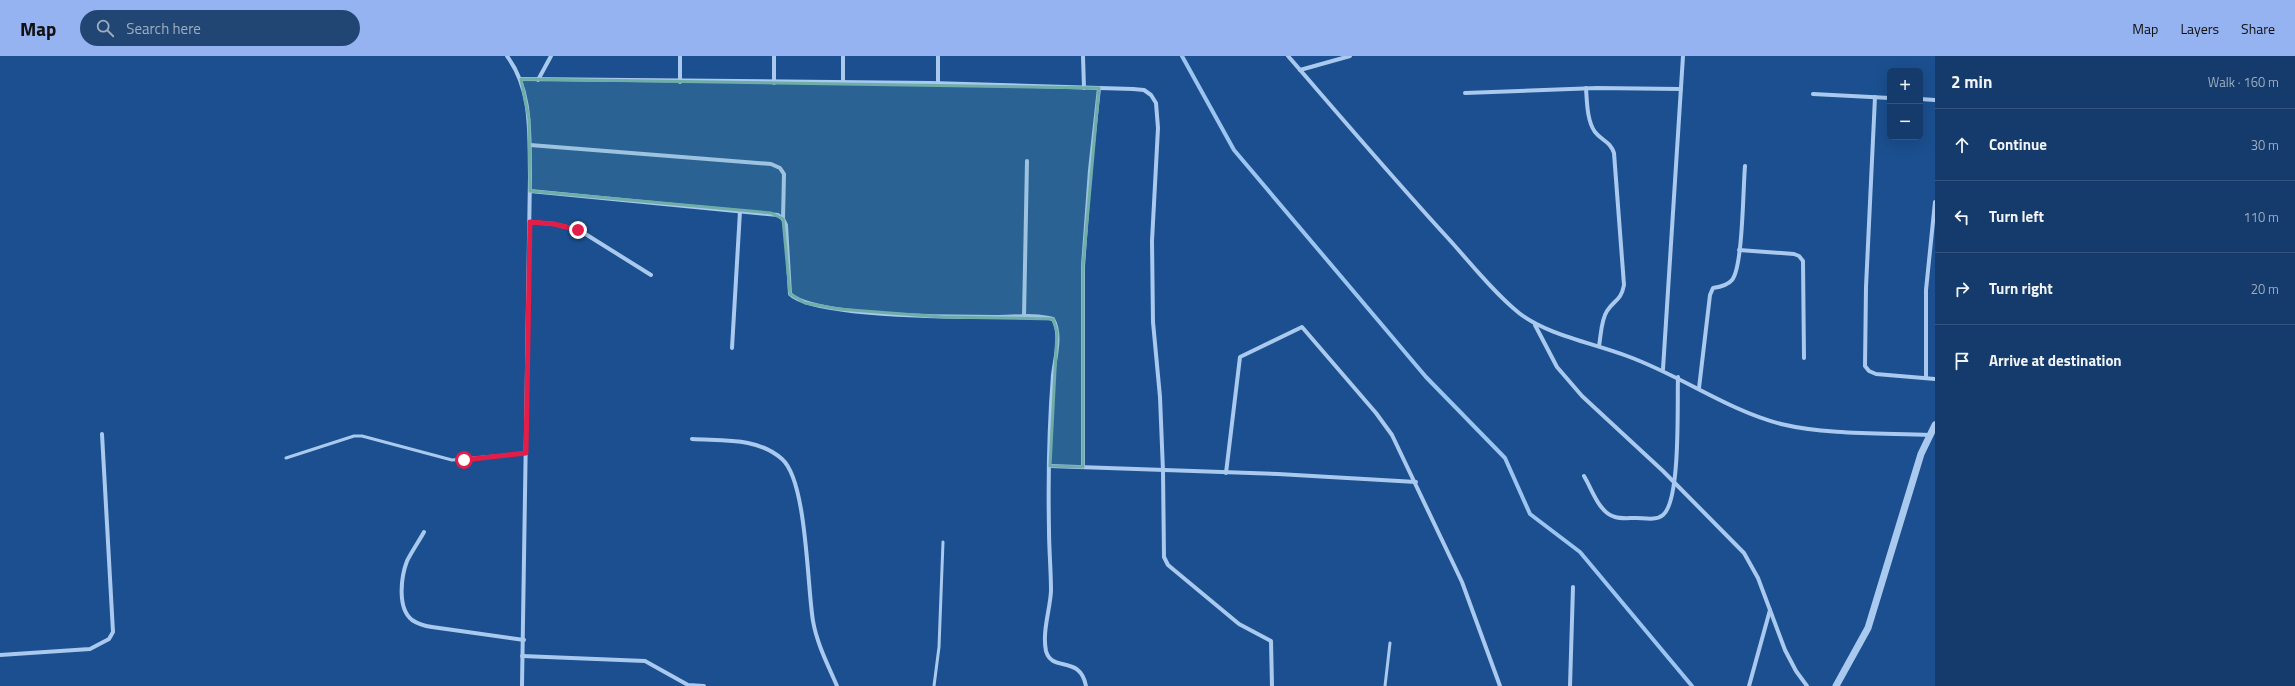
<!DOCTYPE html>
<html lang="en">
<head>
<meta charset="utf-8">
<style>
  :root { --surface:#143b6b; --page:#214673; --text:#f1f3f6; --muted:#9dadc1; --line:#33557e; --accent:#95b2f1 }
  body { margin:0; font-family:"Titillium Web",sans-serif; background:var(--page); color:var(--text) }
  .controls { position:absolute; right:12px; top:12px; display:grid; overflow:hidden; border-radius:6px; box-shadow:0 4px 16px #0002 }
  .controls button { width:36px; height:36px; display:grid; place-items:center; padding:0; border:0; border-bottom:1px solid var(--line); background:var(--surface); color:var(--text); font:20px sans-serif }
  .stop { position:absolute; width:12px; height:12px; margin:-9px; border:3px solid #e11d48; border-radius:50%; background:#fff }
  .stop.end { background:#e11d48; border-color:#fff; box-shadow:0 1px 4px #0008 }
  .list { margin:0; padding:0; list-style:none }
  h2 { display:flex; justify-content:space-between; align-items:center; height:52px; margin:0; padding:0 16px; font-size:17px }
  h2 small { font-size:13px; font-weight:400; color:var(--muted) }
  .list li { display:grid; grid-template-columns:26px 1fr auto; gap:12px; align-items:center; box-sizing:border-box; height:72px; padding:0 16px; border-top:1px solid var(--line) }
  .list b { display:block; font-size:15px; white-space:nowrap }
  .list em { font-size:13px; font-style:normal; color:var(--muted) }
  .icon { flex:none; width:22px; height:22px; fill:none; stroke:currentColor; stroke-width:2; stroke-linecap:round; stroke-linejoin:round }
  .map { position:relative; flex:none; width:1935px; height:630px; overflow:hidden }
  header { display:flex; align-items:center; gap:24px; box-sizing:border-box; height:56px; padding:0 20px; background:var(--accent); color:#111 }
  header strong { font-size:19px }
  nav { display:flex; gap:22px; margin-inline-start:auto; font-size:14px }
  .search { width:280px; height:36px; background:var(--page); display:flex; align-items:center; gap:10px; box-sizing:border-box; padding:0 14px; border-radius:22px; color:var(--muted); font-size:15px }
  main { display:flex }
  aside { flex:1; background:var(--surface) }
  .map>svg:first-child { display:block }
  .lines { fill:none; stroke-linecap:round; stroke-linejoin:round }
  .stream { stroke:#9cc4f0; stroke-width:4 }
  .service { stroke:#a9c9ee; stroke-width:3 }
  .minor { stroke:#a9c9ee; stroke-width:4 }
  .tertiary { stroke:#a9c9ee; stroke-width:7 }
  .route { stroke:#e11d48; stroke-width:5 }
  .marked { fill:#6fada8; fill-opacity:0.2; stroke:#6fada8; stroke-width:3; stroke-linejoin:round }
</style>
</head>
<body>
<header>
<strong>Map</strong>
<div class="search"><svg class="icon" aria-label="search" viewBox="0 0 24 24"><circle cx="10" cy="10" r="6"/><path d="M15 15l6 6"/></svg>Search here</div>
<nav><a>Map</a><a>Layers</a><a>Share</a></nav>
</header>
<main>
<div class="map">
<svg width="1935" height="630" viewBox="0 0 1935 630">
  <rect width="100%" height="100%" fill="#1b4f8f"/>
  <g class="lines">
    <polyline class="stream" points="1182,0 1234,94 1426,321 1505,402 1530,458 1580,496 1692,630"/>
    <g class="service">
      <polyline points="286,402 354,380 362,380 452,404 526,397"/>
      <polyline points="934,630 939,591 943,486"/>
      <polyline points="1385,630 1390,587"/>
    </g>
    <g class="minor">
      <path d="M 507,0 C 533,35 529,79 530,120 L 522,630"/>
      <polyline points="680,0 680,26"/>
      <polyline points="843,0 843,27"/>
      <polyline points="938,0 938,27"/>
      <polyline points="1083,0 1084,32"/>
      <path d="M 1288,0 C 1340,60 1392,121 1446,180 C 1469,205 1492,235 1519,257 C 1547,279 1593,287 1627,300 C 1680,319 1727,354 1781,368 C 1827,379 1883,377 1930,379"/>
      <polyline points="1300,14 1350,0"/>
      <polyline points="521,23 931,27 1133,33 1144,34 1151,39 1156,47 1158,72 1152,185 1153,266 1160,341 1163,415 1164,501 1168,509 1239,568 1271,585 1272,630"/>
      <polyline points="538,24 551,0"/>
      <polyline points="774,27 774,0"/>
      <path d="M 1586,32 C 1587,46 1587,65 1595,76 C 1602,85 1610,85 1614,97 L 1624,229 C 1621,245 1614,244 1607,255 C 1601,264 1601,279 1599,290"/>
      <polyline points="1465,37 1597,32 1681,33"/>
      <polyline points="1813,38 1890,42"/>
      <polyline points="1875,41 1866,231 1865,310 1869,315 1876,318 1935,323"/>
      <polyline points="1920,43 1935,44"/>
      <polyline points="530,89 771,108 780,112 784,118 783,163"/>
      <path d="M 530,135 L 778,159 L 783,163 L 786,169 L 790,238 C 814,261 957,261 996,261 C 1014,261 1036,258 1053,263 C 1062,278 1055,302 1053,319 C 1049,370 1048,423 1049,474 C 1049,494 1051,514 1051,535 C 1050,554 1042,576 1046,595 C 1052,617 1080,598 1086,630"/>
      <polyline points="530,166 554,168 579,174 651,219"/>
      <polyline points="1739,194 1794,198 1799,200 1803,205 1804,302"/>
      <polyline points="1024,261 1027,105"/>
      <polyline points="1535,269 1557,311 1582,340 1663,415 1744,497 1758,522 1785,594 1796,615 1807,630"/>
      <polyline points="732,292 740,155"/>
      <polyline points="1663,313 1683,0"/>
      <polyline points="1926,322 1926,234 1935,146"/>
      <path d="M 1699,332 L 1710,239 L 1713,232 C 1720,231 1728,229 1732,224 C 1743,211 1743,131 1745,110"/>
      <path d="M 692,383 C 723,385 757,381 782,403 C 807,425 807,529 813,565 C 817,588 828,609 837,630"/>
      <polyline points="1050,410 1278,418 1416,426"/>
      <polyline points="1083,411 1083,210 1090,114 1099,32"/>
      <polyline points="1226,417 1240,301 1302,271 1376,357 1392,379 1462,526 1500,630"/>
      <path d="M 1584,420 C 1592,433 1599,457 1615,461 C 1621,463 1629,462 1636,462 C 1644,462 1656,465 1663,459 C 1681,444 1677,347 1678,321"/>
      <path d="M 424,476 C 419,485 412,495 407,505 C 401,521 397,552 412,564 C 418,568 425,570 432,571 L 524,584"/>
      <polyline points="0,599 90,593 109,583 113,576 102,378"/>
      <polyline points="522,600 645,605 688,629 704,630"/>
      <polyline points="1570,630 1573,531"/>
      <polyline points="1749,630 1770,554"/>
    </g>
    <polyline class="tertiary" points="1836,630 1868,572 1921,398 1935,369"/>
  </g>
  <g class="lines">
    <polyline class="route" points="464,404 526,397 530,166 554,168 578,174"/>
  </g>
  <path class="marked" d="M 521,23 L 1099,32 L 1083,210 L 1083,411 L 1050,410 L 1057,276 L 1053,263 L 942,261 L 838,253 L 805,247 L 790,238 L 783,163 L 771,157 L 530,135 L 529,63 Z"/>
</svg>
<div class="controls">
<button>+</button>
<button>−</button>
</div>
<div class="stop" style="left:464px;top:404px"></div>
<div class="stop end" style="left:578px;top:174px"></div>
</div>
<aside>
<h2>2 min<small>Walk · 160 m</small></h2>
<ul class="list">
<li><svg class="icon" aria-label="ahead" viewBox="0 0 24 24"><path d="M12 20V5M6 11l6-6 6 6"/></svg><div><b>Continue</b></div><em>30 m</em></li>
<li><svg class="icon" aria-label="left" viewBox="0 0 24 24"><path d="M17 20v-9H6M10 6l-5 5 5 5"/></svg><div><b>Turn left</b></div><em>110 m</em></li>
<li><svg class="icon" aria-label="right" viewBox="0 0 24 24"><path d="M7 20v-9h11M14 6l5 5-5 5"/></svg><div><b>Turn right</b></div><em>20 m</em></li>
<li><svg class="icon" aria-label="arrive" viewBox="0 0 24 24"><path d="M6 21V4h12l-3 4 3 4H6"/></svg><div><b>Arrive at destination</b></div></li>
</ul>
</aside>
</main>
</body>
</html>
